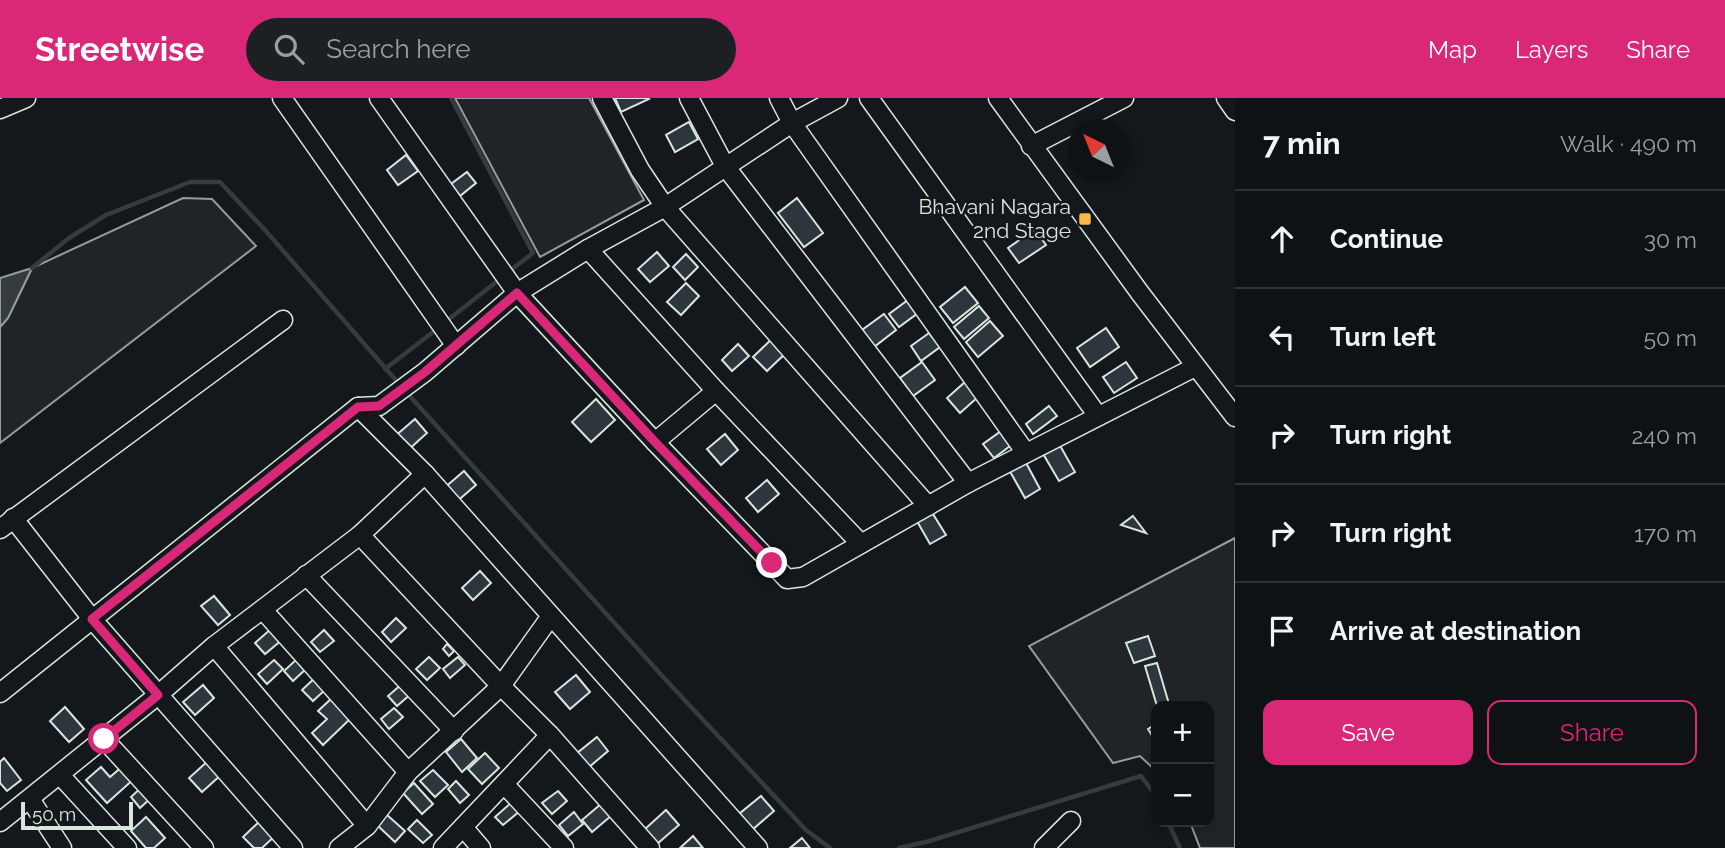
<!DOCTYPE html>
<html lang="en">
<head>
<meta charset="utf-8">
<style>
  :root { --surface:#0f1215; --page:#1d2022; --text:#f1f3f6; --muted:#9b9ea0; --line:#2f3234; --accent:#db2777 }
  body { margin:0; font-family:Raleway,sans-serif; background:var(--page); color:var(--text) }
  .controls { position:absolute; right:21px; bottom:21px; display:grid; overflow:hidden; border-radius:14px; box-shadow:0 4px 10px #0003 }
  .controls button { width:63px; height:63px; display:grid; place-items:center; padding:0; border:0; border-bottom:2px solid var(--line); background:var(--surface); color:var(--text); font:35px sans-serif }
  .compass { position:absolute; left:1067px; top:21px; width:63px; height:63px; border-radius:50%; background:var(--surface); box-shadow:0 4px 10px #0003; rotate:317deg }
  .scale { position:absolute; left:21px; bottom:18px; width:112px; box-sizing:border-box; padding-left:7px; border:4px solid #d8e6dc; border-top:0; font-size:19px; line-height:24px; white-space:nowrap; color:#d8e6dc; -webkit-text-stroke:5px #14181c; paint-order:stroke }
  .stop { position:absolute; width:21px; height:21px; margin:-16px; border:5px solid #db2777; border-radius:50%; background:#fff }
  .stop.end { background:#db2777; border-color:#fff; box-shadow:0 2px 7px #0008 }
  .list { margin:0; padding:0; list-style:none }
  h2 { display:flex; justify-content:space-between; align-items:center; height:91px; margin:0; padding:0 28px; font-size:30px }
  h2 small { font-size:23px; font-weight:400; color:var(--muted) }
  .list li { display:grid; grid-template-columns:46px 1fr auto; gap:21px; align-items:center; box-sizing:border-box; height:98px; padding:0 28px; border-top:2px solid var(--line) }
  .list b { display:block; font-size:26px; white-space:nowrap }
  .list em { font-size:23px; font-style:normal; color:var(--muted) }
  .actions { display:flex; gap:14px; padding:21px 28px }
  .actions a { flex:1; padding:16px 0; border:2px solid var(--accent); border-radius:14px; text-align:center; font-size:24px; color:var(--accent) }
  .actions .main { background:var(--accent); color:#fff }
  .icon { flex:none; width:38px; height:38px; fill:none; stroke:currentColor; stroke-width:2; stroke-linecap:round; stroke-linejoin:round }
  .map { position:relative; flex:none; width:1235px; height:750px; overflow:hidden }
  header { display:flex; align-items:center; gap:42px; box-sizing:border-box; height:98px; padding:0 35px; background:var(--accent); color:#fff }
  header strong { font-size:33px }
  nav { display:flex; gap:38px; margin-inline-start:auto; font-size:24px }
  .search { width:490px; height:63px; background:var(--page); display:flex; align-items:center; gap:18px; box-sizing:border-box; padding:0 24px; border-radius:38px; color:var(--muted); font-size:26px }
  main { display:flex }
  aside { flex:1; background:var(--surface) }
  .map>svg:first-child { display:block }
  .green { fill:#202428; stroke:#939e99; stroke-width:2 }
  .water { fill:#363b3e; stroke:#939e99; stroke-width:2 }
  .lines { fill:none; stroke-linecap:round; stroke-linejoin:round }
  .stream { stroke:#363b3e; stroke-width:4.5 }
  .building { fill:#2c363c; stroke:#d8e6dc; stroke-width:2 }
  .minor-casing { stroke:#d8e6dc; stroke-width:21 }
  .minor { stroke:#14181c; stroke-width:18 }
  .route { stroke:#db2777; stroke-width:9 }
  .poi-dot { fill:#ffb74d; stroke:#14181c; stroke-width:2.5 }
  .labels { text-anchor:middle; stroke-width:5; stroke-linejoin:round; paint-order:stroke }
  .poi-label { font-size:21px; fill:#d8e6dc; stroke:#14181c; text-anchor:end }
</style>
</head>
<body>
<header>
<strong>Streetwise</strong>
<div class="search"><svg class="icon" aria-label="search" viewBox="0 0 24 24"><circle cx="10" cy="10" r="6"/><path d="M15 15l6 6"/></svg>Search here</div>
<nav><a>Map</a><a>Layers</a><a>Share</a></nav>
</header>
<main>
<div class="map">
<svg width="1235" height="750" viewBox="0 0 1235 750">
  <rect width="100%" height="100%" fill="#14181c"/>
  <g class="green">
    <polygon points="455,0 589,0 644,102 540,159"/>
    <polygon points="183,100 212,101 256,148 0,345 0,229 8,220 32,170"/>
    <polygon points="1235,440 1235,750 1200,750 1190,724 1209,724 1209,608 1156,608 1156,673 1140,658 1113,665 1029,548"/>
  </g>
  <polygon class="water" points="32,170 8,220 0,229 0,180"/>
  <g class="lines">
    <g class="stream">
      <polyline points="451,0 533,155 507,175"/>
      <polyline points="32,170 69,140 106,117 190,84 220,84 265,132 401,288"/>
      <polyline points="444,225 500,181"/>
      <polyline points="385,271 437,231"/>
      <polyline points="407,295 665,581 806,732 830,750"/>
      <polyline points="1168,724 1180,750"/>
      <polyline points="899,750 926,744 1141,678 1156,698"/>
    </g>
  </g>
  <g class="building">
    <polygon points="615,0 648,0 649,1 621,14"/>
    <polygon points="689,24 698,41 675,54 666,37"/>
    <polygon points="406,57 418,73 398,87 387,72"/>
    <polygon points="467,74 476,85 460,98 451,86"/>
    <polygon points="797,100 823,135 804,149 778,115"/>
    <polygon points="1035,131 1046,147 1019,165 1008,150"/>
    <polygon points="657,154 669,168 650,184 638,171"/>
    <polygon points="686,156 698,169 685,182 673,169"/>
    <polygon points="686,185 699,198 681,217 667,204"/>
    <polygon points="965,189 978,205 953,225 940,209"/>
    <polygon points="908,202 918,215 899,229 889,216"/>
    <polygon points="979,208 989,220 964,241 954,229"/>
    <polygon points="884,216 896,232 874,249 862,232"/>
    <polygon points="990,223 1003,238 978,259 966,244"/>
    <polygon points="1106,230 1119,249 1090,269 1077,250"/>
    <polygon points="929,235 940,249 921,263 911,248"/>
    <polygon points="775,238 789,252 767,273 753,259"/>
    <polygon points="738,246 749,258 732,273 722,262"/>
    <polygon points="922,264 935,282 913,298 900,280"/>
    <polygon points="1126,264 1137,280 1114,295 1103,279"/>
    <polygon points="965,284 978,299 960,315 947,300"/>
    <polygon points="596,301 615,322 591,344 572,324"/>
    <polygon points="1049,308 1057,318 1033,336 1026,326"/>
    <polygon points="415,321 427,335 407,353 394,339"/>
    <polygon points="1004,331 1014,345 994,360 983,346"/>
    <polygon points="725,336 738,352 721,367 707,351"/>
    <polygon points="1058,344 1075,374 1059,383 1042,354"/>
    <polygon points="1024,361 1040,391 1025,400 1008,370"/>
    <polygon points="464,373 476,387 455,405 443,391"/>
    <polygon points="767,382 779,396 758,414 746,400"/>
    <polygon points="928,408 946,437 930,446 914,418"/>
    <polygon points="1133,418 1146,435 1121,427"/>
    <polygon points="480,473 491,485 473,502 462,490"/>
    <polygon points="214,498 230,517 218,527 201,508"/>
    <polygon points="396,520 406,530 391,544 382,534"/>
    <polygon points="272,530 283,541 265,556 255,545"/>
    <polygon points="324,532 334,543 320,554 311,544"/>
    <polygon points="1148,538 1155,558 1134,565 1126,545"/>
    <polygon points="447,546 454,553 449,558 443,551"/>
    <polygon points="429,559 440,570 427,582 416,571"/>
    <polygon points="458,559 465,567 450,580 443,571"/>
    <polygon points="298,560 308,569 293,583 284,573"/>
    <polygon points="274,562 283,571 267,586 258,576"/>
    <polygon points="1157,565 1169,606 1161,608 1157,608 1145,568"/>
    <polygon points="576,577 590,594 570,611 555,594"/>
    <polygon points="317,578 327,590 313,603 302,592"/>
    <polygon points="403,585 412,595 397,608 388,598"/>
    <polygon points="203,587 214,600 195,617 183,604"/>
    <polygon points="332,600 351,620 323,647 312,635 327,621 318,613"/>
    <polygon points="65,609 84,631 69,644 50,623"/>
    <polygon points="394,610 403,619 389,631 381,621"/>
    <polygon points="1156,626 1156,644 1148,631"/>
    <polygon points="597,639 608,653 588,670 576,656"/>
    <polygon points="461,641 477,660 462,674 446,654"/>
    <polygon points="485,655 499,670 482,686 468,671"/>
    <polygon points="4,660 21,682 7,693 0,685 0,664"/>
    <polygon points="209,662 222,676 202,694 189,680"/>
    <polygon points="124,667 135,680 107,705 86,682 101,669 110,679"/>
    <polygon points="433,672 448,687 435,699 420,683"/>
    <polygon points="456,683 469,697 460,705 448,691"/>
    <polygon points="414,685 433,706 422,716 403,695"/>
    <polygon points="143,688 153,698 140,710 131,699"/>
    <polygon points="558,693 567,703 552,716 542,705"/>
    <polygon points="761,698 774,713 752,732 739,716"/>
    <polygon points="512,704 520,713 503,727 495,719"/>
    <polygon points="601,706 611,718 592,734 582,722"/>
    <polygon points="666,712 679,727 657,746 645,731"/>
    <polygon points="574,714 583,726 568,738 559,727"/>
    <polygon points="386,716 405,733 395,744 377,727"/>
    <polygon points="146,719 165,740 154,750 146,750 131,733"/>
    <polygon points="263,720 277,736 262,750 254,750 243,739"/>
    <polygon points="417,722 432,737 423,745 408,731"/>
    <polygon points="693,738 703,750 680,750"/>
    <polygon points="802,740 810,750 790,750"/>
  </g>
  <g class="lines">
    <g class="minor-casing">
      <g id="minor">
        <polyline points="282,0 456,248"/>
        <polyline points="379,0 517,195 655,344 787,481 803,479 968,385 1195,269"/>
        <polyline points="602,0 640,72 665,109 928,408"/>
        <polyline points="689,0 725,68 968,385"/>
        <polyline points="779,0 792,25 1026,355"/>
        <polyline points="869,0 1098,318"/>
        <polyline points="998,0 1140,195 1235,319"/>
        <polyline points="1226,0 1235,13"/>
        <polyline points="0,11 26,0"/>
        <polyline points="1031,48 1124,0"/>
        <polyline points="588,151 716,293 861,446"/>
        <polyline points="358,309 425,376 758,750"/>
        <polyline points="655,344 716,293"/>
        <polyline points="13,420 92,521 293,750"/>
        <polyline points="0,431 283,222"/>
        <polyline points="360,437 501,588 550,637 650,750"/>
        <polyline points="306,477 454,633"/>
        <polyline points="263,512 408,674"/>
        <polyline points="214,548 367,728"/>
        <polyline points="0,595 358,309 379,308 425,274 517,195 588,151 665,109 792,25 838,0"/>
        <polyline points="104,641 204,750"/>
        <polyline points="60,677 127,750"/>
        <polyline points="504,686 564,750"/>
        <polyline points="30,701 62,750"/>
        <polyline points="0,724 158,597 214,548 360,437 425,376"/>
        <polyline points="463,729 481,750"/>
        <polyline points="339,750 367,728 408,674 501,588 551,518"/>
        <polyline points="443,750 550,637"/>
        <polyline points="1044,750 1071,723"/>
      </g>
    </g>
    <use href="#minor" class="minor"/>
  </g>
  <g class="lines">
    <polyline class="route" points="104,641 158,597 92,521 358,309 379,308 425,274 517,195 655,344 772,465"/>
  </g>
  <rect class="poi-dot" x="1078" y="114" width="14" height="14" rx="3.5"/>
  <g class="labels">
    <g class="poi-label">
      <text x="1071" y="116">Bhavani Nagara<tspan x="1071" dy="24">2nd Stage</tspan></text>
    </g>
  </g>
</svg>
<div class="controls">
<button>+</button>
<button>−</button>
</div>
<svg class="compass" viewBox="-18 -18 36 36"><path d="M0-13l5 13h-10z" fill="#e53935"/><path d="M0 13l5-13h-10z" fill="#9b9ea0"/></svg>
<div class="scale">50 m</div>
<div class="stop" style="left:104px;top:641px"></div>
<div class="stop end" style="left:772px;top:465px"></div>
</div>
<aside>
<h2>7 min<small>Walk · 490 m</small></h2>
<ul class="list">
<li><svg class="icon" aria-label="ahead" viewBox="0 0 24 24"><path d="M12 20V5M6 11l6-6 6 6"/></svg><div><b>Continue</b></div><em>30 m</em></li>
<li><svg class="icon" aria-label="left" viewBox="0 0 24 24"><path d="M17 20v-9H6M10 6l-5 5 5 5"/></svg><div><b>Turn left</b></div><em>50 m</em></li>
<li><svg class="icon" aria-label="right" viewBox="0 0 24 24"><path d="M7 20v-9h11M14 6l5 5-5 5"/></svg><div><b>Turn right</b></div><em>240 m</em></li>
<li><svg class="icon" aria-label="right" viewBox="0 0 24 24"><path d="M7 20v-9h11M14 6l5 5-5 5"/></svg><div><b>Turn right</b></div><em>170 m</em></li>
<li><svg class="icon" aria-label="arrive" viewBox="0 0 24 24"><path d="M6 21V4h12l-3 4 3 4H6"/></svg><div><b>Arrive at destination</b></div></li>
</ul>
<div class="actions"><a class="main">Save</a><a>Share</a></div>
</aside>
</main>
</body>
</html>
